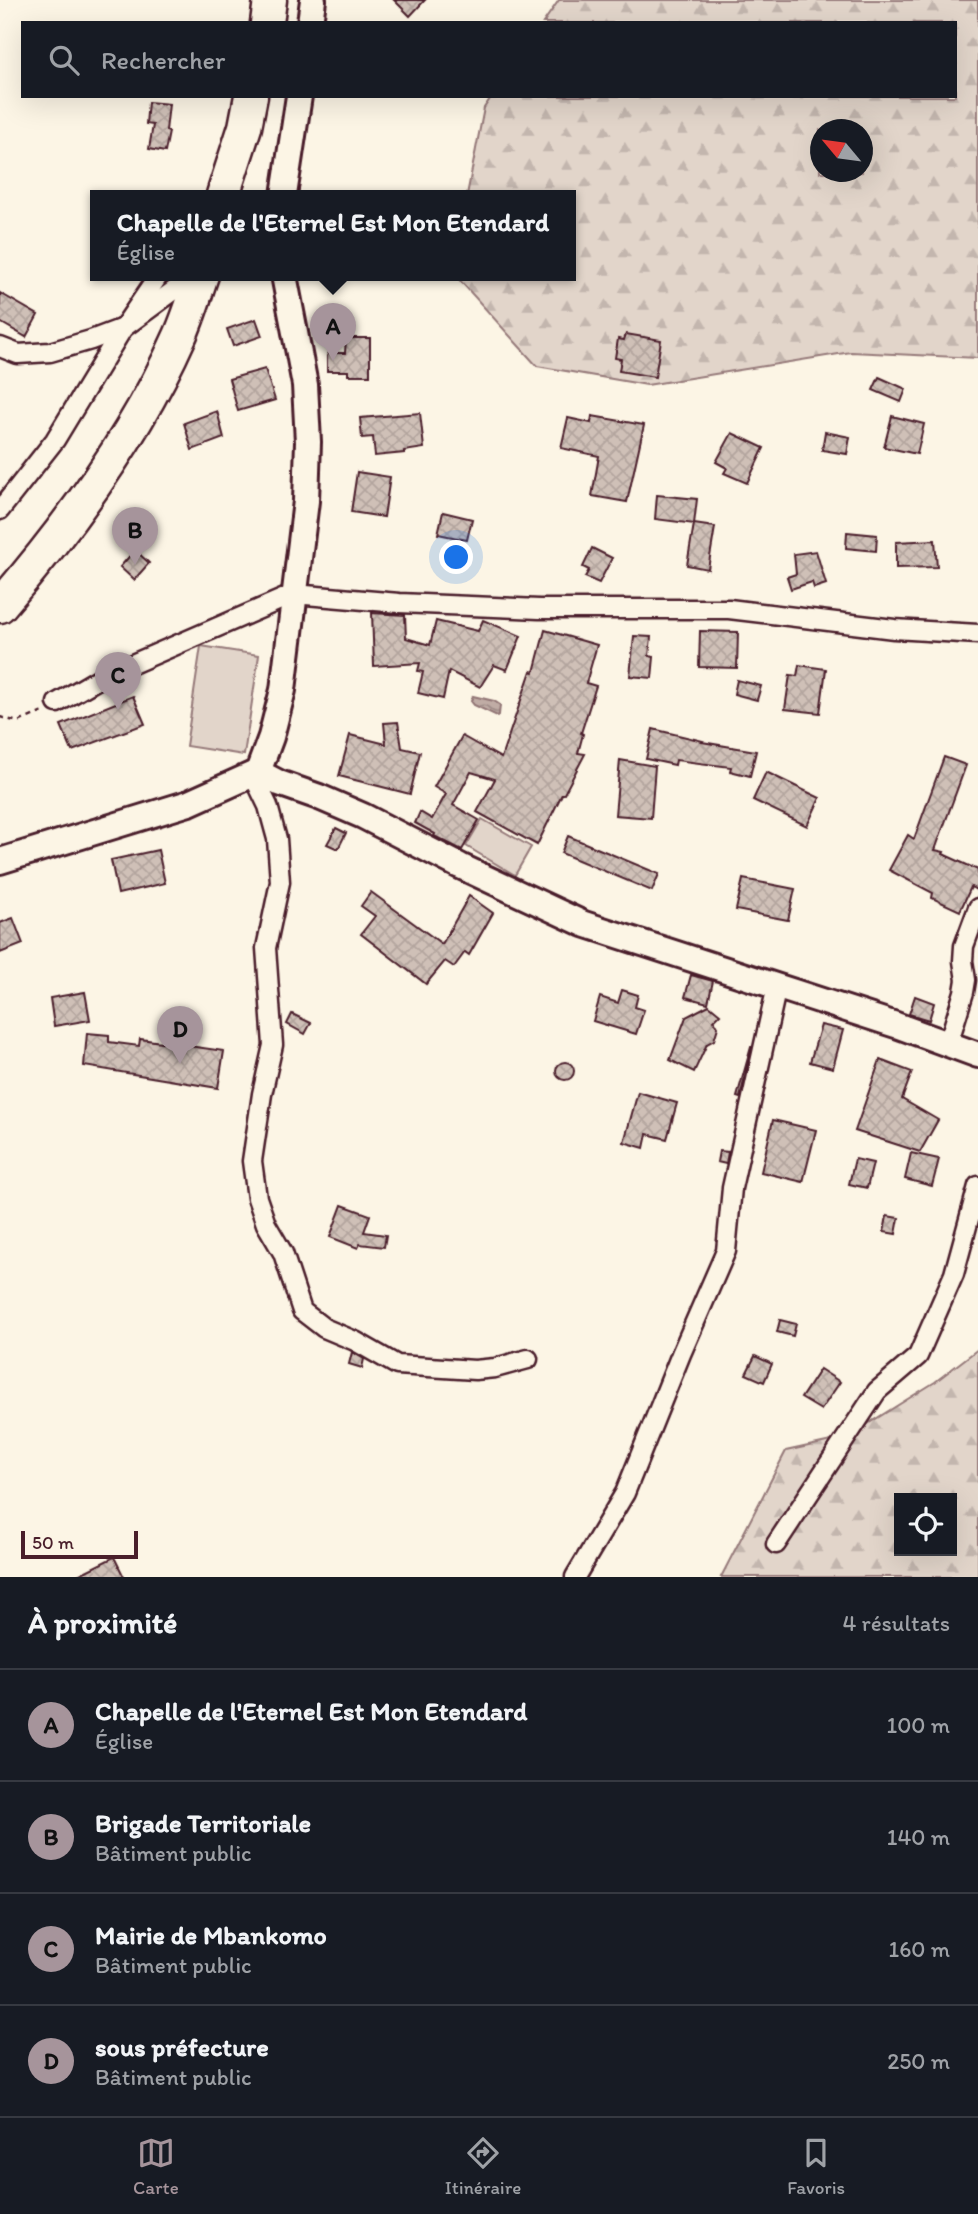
<!DOCTYPE html>
<html lang="fr">
<head>
<meta charset="utf-8">
<style>
  :root { --surface:#171b24; --page:#242831; --text:#f1f3f6; --muted:#9ea1a6; --line:#363941; --accent:#a6949b }
  body { margin:0; font-family:Itim,sans-serif; background:var(--page); color:var(--text) }
  .controls { position:absolute; right:21px; bottom:21px; display:grid; overflow:hidden; border-radius:0px; box-shadow:0 7px 28px #0002 }
  .controls button { width:63px; height:63px; display:grid; place-items:center; padding:0; border:0; border-bottom:2px solid var(--line); background:var(--surface); color:var(--text); font:35px sans-serif }
  .compass { position:absolute; left:810px; top:119px; width:63px; height:63px; border-radius:50%; background:var(--surface); box-shadow:0 7px 28px #0002; rotate:299deg }
  .scale { position:absolute; left:21px; bottom:18px; width:117px; box-sizing:border-box; padding-left:7px; border:4px solid #4a1f2b; border-top:0; font-size:19px; line-height:24px; white-space:nowrap; color:#4a1f2b; -webkit-text-stroke:5px #fcf5e5; paint-order:stroke }
  .you { position:absolute; left:457px; top:558px; width:24px; height:24px; margin:-18px; border:5px solid #fff; border-radius:50%; background:#1a73e8; box-shadow:0 0 0 10px #1a73e833 }
  .badge { display:grid; place-items:center; width:46px; height:46px; border-radius:50%; background:var(--accent); color:#111; font-size:23px; font-weight:700 }
  .pin { position:absolute; translate:-50% -58px; filter:drop-shadow(0 2px 4px #0008) }
  .pin::after { content:''; position:absolute; top:37px; width:24px; height:21px; background:inherit; clip-path:polygon(0 0,100% 0,50% 100%) }
  .popup { position:absolute; left:90px; top:190px; width:486px; height:91px; box-sizing:border-box; display:grid; place-content:center; border-radius:0px; background:var(--surface); filter:drop-shadow(0 2px 5px #0005); font-size:23px; white-space:nowrap; color:var(--muted) }
  .popup b { font-size:26px; color:var(--text) }
  .popup::after { content:''; position:absolute; left:50%; top:100%; margin-left:-14px; border:14px solid transparent; border-top-color:var(--surface) }
  .list { margin:0; padding:0; list-style:none }
  h2 { display:flex; justify-content:space-between; align-items:center; height:91px; margin:0; padding:0 28px; font-size:30px }
  h2 small { font-size:23px; font-weight:400; color:var(--muted) }
  .list li { display:grid; grid-template-columns:46px 1fr auto; gap:21px; align-items:center; box-sizing:border-box; height:112px; padding:0 28px; border-top:2px solid var(--line) }
  .list b { display:block; font-size:26px; white-space:nowrap }
  .list p { margin:0; font-size:23px; white-space:nowrap; color:var(--muted) }
  .list em { font-size:23px; font-style:normal; color:var(--muted) }
  .icon { flex:none; width:38px; height:38px; fill:none; stroke:currentColor; stroke-width:2; stroke-linecap:round; stroke-linejoin:round }
  .map { position:relative; flex:none; width:978px; height:1577px; overflow:hidden }
  .search { position:absolute; background:var(--surface); box-shadow:0 7px 28px #0002; left:21px; right:21px; top:21px; height:77px; display:flex; align-items:center; gap:18px; box-sizing:border-box; padding:0 24px; border-radius:0px; color:var(--muted); font-size:26px }
  .sheet { height:539px; background:var(--surface) }
  nav { display:flex; justify-content:space-around; align-items:center; box-sizing:border-box; height:98px; border-top:2px solid var(--line); background:var(--surface); font-size:19px; color:var(--muted) }
  nav a { display:grid; justify-items:center; gap:4px }
  nav .on { color:var(--accent) }
  .map>svg:first-child { display:block }
  .green { fill:#e2d5ca; stroke:#967a7a; stroke-width:2 }
  .forest { fill:url(#forest-firs); stroke:#967a7a; stroke-width:2; fill-rule:evenodd }
  .water { fill:url(#water-waves); stroke:#917474; stroke-width:2 }
  .building { fill:url(#building-cross-hatch); stroke:#4a1f2b; stroke-width:2 }
  .lines { fill:none; stroke-linecap:round; stroke-linejoin:round }
  .street-casing { stroke:#4a1f2b; stroke-width:23 }
  .secondary-casing { stroke:#4a1f2b; stroke-width:30 }
  .highway-casing { stroke:#4a1f2b; stroke-width:37 }
  .path { stroke:#4a1f2b; stroke-width:2.5; stroke-dasharray:5 5; stroke-linecap:butt }
  .street { stroke:#fcf5e5; stroke-width:18 }
  .secondary { stroke:#fcf5e5; stroke-width:24 }
  .highway { stroke:#fcf5e5; stroke-width:32 }
</style>
</head>
<body>
<div class="map">
<svg width="978" height="1577" viewBox="0 0 978 1577">
  <defs>
    <pattern id="forest-firs" width="22" height="20" patternUnits="userSpaceOnUse" patternTransform="scale(1.75)"><rect width="22" height="20" fill="#e2d5ca"/><path d="M5 1l3.5 6h-7zM16 11l3.5 6h-7z" fill="#c3b6ae"/></pattern>
    <pattern id="water-waves" width="16" height="10" patternUnits="userSpaceOnUse" patternTransform="scale(1.75)"><rect width="16" height="10" fill="#c0aca5"/><path d="M0 5q4-4 8 0t8 0" fill="none" stroke="#9e8b87"/></pattern>
    <pattern id="building-cross-hatch" width="8" height="8" patternUnits="userSpaceOnUse" patternTransform="scale(1.75)"><rect width="8" height="8" fill="#cfc0b7"/><path d="M0 0l8 8M0 8l8-8" fill="none" stroke="#b3a59e"/></pattern>
  </defs>
  <rect width="100%" height="100%" fill="#fcf5e5"/>
  <filter id="ink" filterUnits="userSpaceOnUse"><feTurbulence type="fractalNoise" baseFrequency=".0143" numOctaves="2"/><feDisplacementMap in="SourceGraphic" scale="14" xChannelSelector="R" yChannelSelector="G"/><feConvolveMatrix kernelMatrix="1 2 1 2 8 2 1 2 1" color-interpolation-filters="sRGB"/></filter>
  <g filter="url(#ink)">
    <g class="green">
      <polygon points="201,646 259,655 244,755 186,746"/>
      <polygon points="482,819 531,847 515,875 466,846"/>
    </g>
    <g class="forest">
      <path d="M 559,0 L 978,0 L 978,358 L 851,352 L 647,385 L 537,366 L 455,275 L 571,275 L 571,195 L 467,195 L 484,108 L 492,96 L 955,96 L 955,23 L 543,23 ZM 820,130 L 862,130 L 862,172 L 820,172 Z"/>
      <path d="M 978,1349 L 978,1577 L 721,1577 L 786,1451 L 845,1438 L 935,1382 ZM 899,1498 L 952,1498 L 952,1551 L 899,1551 Z"/>
    </g>
    <polygon class="water" points="473,696 494,701 500,705 499,715 497,716 474,705 471,701"/>
    <g class="building">
      <polygon points="394,0 425,0 410,16"/>
      <polygon points="148,102 169,104 166,131 169,132 165,152 149,149 153,125 146,124"/>
      <polygon points="0,293 38,315 26,337 0,322"/>
      <polygon points="256,319 262,336 233,346 227,329"/>
      <polygon points="626,334 661,340 655,377 619,371 621,359 615,358 618,339 624,340"/>
      <polygon points="346,338 370,338 370,375 348,375 348,371 327,371 327,356 329,353 345,353"/>
      <polygon points="265,369 275,400 238,411 229,379"/>
      <polygon points="879,377 906,389 901,402 873,390"/>
      <polygon points="217,411 224,438 192,450 184,423"/>
      <polygon points="420,413 424,448 404,451 404,453 375,456 373,437 362,438 360,418"/>
      <polygon points="592,416 644,425 627,502 592,496 599,456 561,448 568,418 591,423"/>
      <polygon points="892,416 924,424 917,454 884,447"/>
      <polygon points="825,432 850,437 847,454 822,450"/>
      <polygon points="732,433 764,448 747,483 724,473 727,468 716,462"/>
      <polygon points="357,472 390,477 384,517 351,512"/>
      <polygon points="657,495 697,499 694,524 655,519"/>
      <polygon points="443,512 472,519 467,540 438,534"/>
      <polygon points="694,524 715,527 708,569 687,565"/>
      <polygon points="847,532 877,535 876,551 846,548"/>
      <polygon points="935,540 937,567 896,568 896,542"/>
      <polygon points="592,548 612,558 599,583 585,577 589,570 583,567"/>
      <polygon points="135,550 149,563 134,580 120,567"/>
      <polygon points="816,551 826,584 814,588 812,582 791,589 787,577 796,574 794,554"/>
      <polygon points="372,613 405,615 406,638 430,645 436,621 478,631 483,620 521,636 507,670 494,665 480,687 449,671 443,699 418,693 423,672 418,671 420,663 374,666"/>
      <polygon points="545,630 597,645 586,683 596,686 581,733 583,734 578,753 585,754 564,794 562,794 537,845 477,812 495,779 471,772 453,805 479,820 462,850 434,836 435,834 415,823 420,812 432,819 446,794 434,787 462,736 501,758 531,671 534,672"/>
      <polygon points="700,631 738,632 737,668 699,667"/>
      <polygon points="634,636 651,637 649,656 654,657 652,678 630,676"/>
      <polygon points="799,665 826,669 820,713 785,709 790,675 797,676"/>
      <polygon points="737,680 761,686 757,700 734,694"/>
      <polygon points="133,696 145,724 72,751 61,725"/>
      <polygon points="398,722 402,748 420,752 410,794 339,776 350,735 386,744 384,723"/>
      <polygon points="653,729 703,741 702,742 756,751 750,776 730,771 731,767 676,760 675,765 646,759"/>
      <polygon points="944,757 966,765 935,850 944,852 943,854 978,870 978,891 971,887 960,911 932,898 933,893 889,870 908,835 914,839"/>
      <polygon points="620,760 655,766 651,818 615,815"/>
      <polygon points="766,772 820,798 807,826 753,800"/>
      <polygon points="336,828 346,833 338,849 327,844"/>
      <polygon points="568,836 659,874 652,891 561,853"/>
      <polygon points="158,850 165,883 118,894 111,860"/>
      <polygon points="743,879 795,889 788,920 736,910"/>
      <polygon points="371,892 442,944 469,896 493,913 469,955 465,952 454,967 445,961 426,984 361,934 375,916 361,906"/>
      <polygon points="13,918 23,944 0,953 0,923"/>
      <polygon points="691,975 713,981 708,1003 685,997"/>
      <polygon points="622,990 638,995 635,1007 644,1010 636,1034 593,1021 600,997 618,1003"/>
      <polygon points="85,992 90,1020 54,1026 50,998"/>
      <polygon points="915,996 934,1003 929,1020 909,1014"/>
      <polygon points="709,1005 720,1014 714,1020 718,1027 714,1040 707,1044 694,1072 670,1060 686,1017"/>
      <polygon points="292,1014 311,1023 305,1034 287,1024"/>
      <polygon points="821,1025 843,1030 833,1068 810,1062"/>
      <polygon points="87,1033 109,1035 109,1042 139,1046 140,1039 224,1051 218,1088 84,1066"/>
      <polygon points="751,1047 752,1047 740,1098 737,1097"/>
      <polygon points="880,1060 912,1072 902,1099 938,1120 920,1152 855,1131"/>
      <circle cx="565" cy="1071" r="9"/>
      <polygon points="638,1092 677,1103 667,1139 647,1134 644,1148 624,1142"/>
      <polygon points="773,1120 816,1130 803,1182 761,1172"/>
      <polygon points="719,1151 728,1152 726,1164 717,1162"/>
      <polygon points="911,1153 939,1159 932,1186 905,1179"/>
      <polygon points="855,1159 873,1163 867,1188 849,1184"/>
      <polygon points="342,1205 370,1215 364,1232 386,1235 384,1247 360,1244 358,1248 330,1237"/>
      <polygon points="887,1216 899,1218 896,1234 884,1232"/>
      <polygon points="780,1320 796,1324 793,1336 777,1332"/>
      <polygon points="352,1352 364,1359 362,1368 349,1364"/>
      <polygon points="755,1356 772,1364 764,1382 746,1374"/>
      <polygon points="820,1369 840,1382 821,1410 801,1398"/>
      <polygon points="114,1557 124,1577 74,1577"/>
    </g>
    <g class="lines">
      <g class="street-casing">
        <g id="street">
          <polyline points="0,347 18,354 50,352 91,340 123,328 195,275"/>
          <polyline points="0,510 55,440 123,328 159,275"/>
          <polyline points="57,703 100,678 294,594 399,603 539,609 729,609 894,629 978,634"/>
          <polyline points="253,775 268,806 277,839 280,882 266,948 273,1045 262,1094 252,1161 257,1198 266,1224 283,1253 302,1311 324,1328 355,1341 397,1365 475,1370 495,1368 528,1359"/>
          <polyline points="948,1044 964,992 966,980 963,961 964,946 978,908"/>
          <polyline points="776,1544 877,1391 918,1356 954,1274 978,1186"/>
          <polyline points="575,1577 625,1493 681,1354 726,1251 732,1188 777,986"/>
        </g>
      </g>
      <g class="secondary-casing">
        <g id="secondary">
          <polyline points="310,23 313,0"/>
          <polyline points="284,195 299,96"/>
          <polyline points="258,772 279,783 319,797 363,816 460,866 584,924 896,1025 978,1055"/>
          <polyline points="0,861 189,803 258,772 271,737 283,690 306,501 308,442 305,385 284,275"/>
        </g>
      </g>
      <g class="highway-casing">
        <g id="highway">
          <polyline points="267,23 270,0"/>
          <polyline points="223,195 245,127 251,96"/>
          <path d="M 0,606 C 71,524 136,435 180,336 C 189,316 195,295 202,275"/>
        </g>
      </g>
      <polyline class="path" points="0,717 18,722 43,712"/>
      <use href="#street" class="street"/>
      <use href="#secondary" class="secondary"/>
      <use href="#highway" class="highway"/>
    </g>
  </g>
</svg>
<div class="controls">
<button><svg class="icon" aria-label="locate" viewBox="0 0 24 24"><circle cx="12" cy="12" r="6"/><path d="M12 2v4M12 18v4M2 12h4M18 12h4"/></svg></button>
</div>
<svg class="compass" viewBox="-18 -18 36 36"><path d="M0-13l5 13h-10z" fill="#e53935"/><path d="M0 13l5-13h-10z" fill="#9ea1a6"/></svg>
<div class="scale">50 m</div>
<div class="you"></div>
<div class="pin badge" style="left:333px;top:361px">A</div>
<div class="popup"><b>Chapelle de l'Eternel Est Mon Etendard</b>Église</div>
<div class="pin badge" style="left:135px;top:565px">B</div>
<div class="pin badge" style="left:118px;top:710px">C</div>
<div class="pin badge" style="left:180px;top:1064px">D</div>
<div class="search"><svg class="icon" aria-label="search" viewBox="0 0 24 24"><circle cx="10" cy="10" r="6"/><path d="M15 15l6 6"/></svg>Rechercher</div>
</div>
<section class="sheet">
<h2>À proximité<small>4 résultats</small></h2>
<ul class="list">
<li><span class="badge">A</span><div><b>Chapelle de l'Eternel Est Mon Etendard</b><p>Église</p></div><em>100 m</em></li>
<li><span class="badge">B</span><div><b>Brigade Territoriale</b><p>Bâtiment public</p></div><em>140 m</em></li>
<li><span class="badge">C</span><div><b>Mairie de Mbankomo</b><p>Bâtiment public</p></div><em>160 m</em></li>
<li><span class="badge">D</span><div><b>sous préfecture</b><p>Bâtiment public</p></div><em>250 m</em></li>
</ul>
</section>
<nav>
<a class="on"><svg class="icon" aria-label="map" viewBox="0 0 24 24"><path d="M3 6l6-2 6 2 6-2v14l-6 2-6-2-6 2zM9 4v14M15 6v14"/></svg>Carte</a>
<a><svg class="icon" aria-label="directions" viewBox="0 0 24 24"><path d="M12 3l9 9-9 9-9-9zM9 14v-3h6M13 9l2 2-2 2"/></svg>Itinéraire</a>
<a><svg class="icon" aria-label="saved" viewBox="0 0 24 24"><path d="M7 4h10v16l-5-4-5 4z"/></svg>Favoris</a>
</nav>
</body>
</html>
